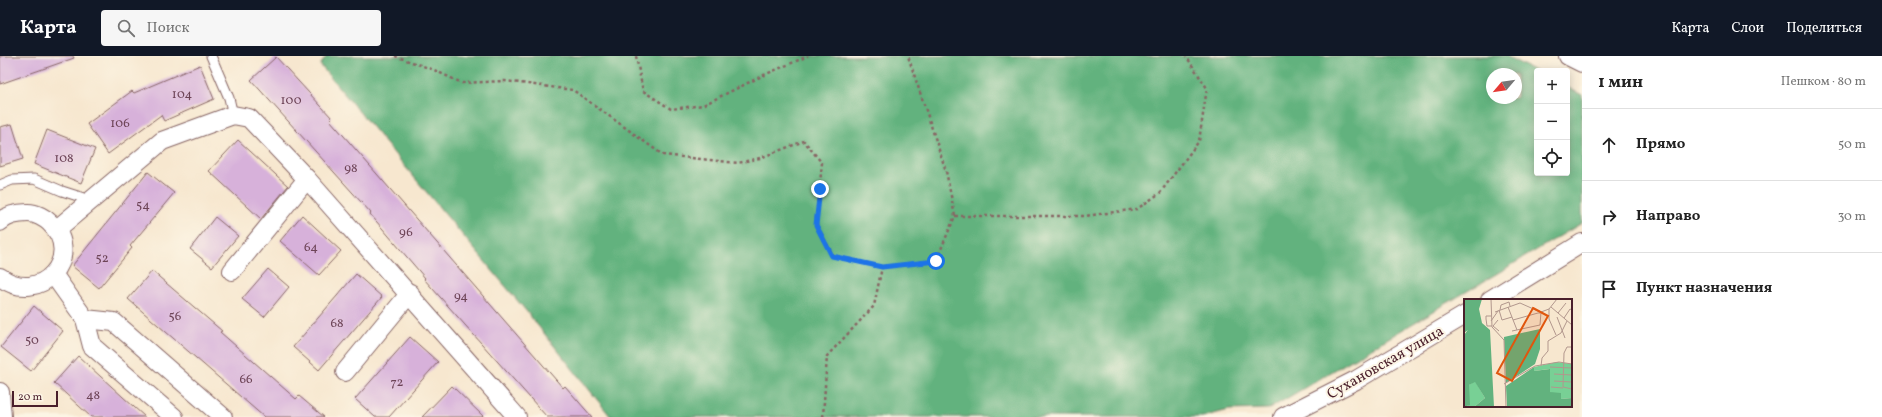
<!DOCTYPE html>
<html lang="ru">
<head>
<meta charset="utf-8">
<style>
  :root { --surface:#fff; --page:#f6f6f6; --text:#222; --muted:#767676; --line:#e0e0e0; --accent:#111827 }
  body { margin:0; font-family:Vollkorn,serif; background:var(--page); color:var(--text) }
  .controls { position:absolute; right:12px; top:12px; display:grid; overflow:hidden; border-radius:4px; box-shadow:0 2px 10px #0003 }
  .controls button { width:36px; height:36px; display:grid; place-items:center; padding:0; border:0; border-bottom:1px solid var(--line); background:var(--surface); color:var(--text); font:20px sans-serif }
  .compass { position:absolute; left:1486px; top:12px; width:36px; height:36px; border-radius:50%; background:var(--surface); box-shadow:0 2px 10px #0003; rotate:241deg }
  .scale { position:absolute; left:12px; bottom:10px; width:46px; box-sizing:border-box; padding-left:4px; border:2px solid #4a1f2b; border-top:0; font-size:11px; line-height:14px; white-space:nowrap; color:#4a1f2b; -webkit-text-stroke:3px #fcf5e5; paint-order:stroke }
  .stop { position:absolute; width:12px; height:12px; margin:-9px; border:3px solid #1a73e8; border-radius:50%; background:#fff }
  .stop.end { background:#1a73e8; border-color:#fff; box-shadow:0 1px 4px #0008 }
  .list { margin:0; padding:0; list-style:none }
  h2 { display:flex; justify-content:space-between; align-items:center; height:52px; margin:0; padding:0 16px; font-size:17px }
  h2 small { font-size:13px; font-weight:400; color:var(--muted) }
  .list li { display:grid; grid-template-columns:26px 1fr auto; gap:12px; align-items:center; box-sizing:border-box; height:72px; padding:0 16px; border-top:1px solid var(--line) }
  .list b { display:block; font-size:15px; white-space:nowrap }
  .list em { font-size:13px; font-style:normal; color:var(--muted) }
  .icon { flex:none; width:22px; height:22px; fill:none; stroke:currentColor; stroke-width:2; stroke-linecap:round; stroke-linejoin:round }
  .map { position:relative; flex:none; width:1582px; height:361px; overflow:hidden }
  header { display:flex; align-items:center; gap:24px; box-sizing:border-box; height:56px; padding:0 20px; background:var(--accent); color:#fff }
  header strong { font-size:19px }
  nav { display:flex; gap:22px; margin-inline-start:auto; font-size:14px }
  .search { width:280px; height:36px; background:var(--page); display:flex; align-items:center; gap:10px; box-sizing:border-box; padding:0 14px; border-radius:4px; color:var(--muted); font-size:15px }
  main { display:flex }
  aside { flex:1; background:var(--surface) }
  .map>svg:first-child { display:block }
  .forest { fill:#62b27e; stroke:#566854; fill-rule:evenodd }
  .building { fill:#d7b1da }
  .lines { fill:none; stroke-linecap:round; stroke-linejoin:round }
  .service-casing { stroke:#876564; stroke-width:11 }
  .minor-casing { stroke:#876564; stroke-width:20 }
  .path { stroke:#876564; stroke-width:2.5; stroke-dasharray:3 3; stroke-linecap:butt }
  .service { stroke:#fff; stroke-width:9 }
  .minor { stroke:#fff; stroke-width:18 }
  .route { stroke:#1a73e8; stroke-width:5 }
  .labels { text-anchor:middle; stroke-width:4; stroke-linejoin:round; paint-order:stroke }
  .number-label { font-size:13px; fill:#6d4457 }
  .street-label { font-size:15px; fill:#4a1f2b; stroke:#fcf5e5 }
  .inset-road { fill:none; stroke:#b2978d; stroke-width:1 }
  .view { fill:#e0560e; fill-opacity:0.15; stroke:#e0560e; stroke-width:2 }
  .inset-edge { fill:none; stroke:#4a1f2b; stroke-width:2 }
</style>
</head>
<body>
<header>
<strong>Карта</strong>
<div class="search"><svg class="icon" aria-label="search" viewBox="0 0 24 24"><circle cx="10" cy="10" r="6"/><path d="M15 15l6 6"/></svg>Поиск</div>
<nav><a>Карта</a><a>Слои</a><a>Поделиться</a></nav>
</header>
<main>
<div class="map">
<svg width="1582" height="361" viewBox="0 0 1582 361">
  <rect width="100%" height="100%" fill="#fcf5e5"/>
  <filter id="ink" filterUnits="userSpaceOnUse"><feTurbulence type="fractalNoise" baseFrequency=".025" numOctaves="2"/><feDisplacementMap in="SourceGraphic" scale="8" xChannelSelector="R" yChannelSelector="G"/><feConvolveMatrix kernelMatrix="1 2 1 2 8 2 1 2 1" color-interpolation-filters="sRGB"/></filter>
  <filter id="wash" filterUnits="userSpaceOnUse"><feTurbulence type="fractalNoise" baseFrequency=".012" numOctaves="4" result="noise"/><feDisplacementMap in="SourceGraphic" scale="16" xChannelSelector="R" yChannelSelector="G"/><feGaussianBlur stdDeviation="0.9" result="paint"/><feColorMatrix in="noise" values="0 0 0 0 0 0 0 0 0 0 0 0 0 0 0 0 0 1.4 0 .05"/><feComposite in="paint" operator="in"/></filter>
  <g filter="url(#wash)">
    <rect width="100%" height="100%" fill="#f7e7cf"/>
    <path class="forest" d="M 327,0 L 1506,0 L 1537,16 L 1537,117 L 1567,117 L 1567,31 L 1582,39 L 1582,167 L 1269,353 L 1229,354 L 1202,361 L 611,361 L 527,256 L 320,9 ZM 1492,18 L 1516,18 L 1516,42 L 1492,42 Z"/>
    <g id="blocks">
      <g class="building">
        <polygon points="0,0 73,0 74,2 0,28"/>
        <polygon points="276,1 332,62 330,64 563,332 565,330 592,361 547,361 424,223 425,222 370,158 371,157 251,24"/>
        <polygon points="200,9 214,43 164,65 161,59 108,98 87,68 132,35 134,37"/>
        <polygon points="12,68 23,103 0,110 0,71"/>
        <polygon points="47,74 95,93 81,127 34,108"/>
        <polygon points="238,84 288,130 261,163 209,115"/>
        <polygon points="148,116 174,137 130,190 132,192 99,232 72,210"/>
        <polygon points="302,159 341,195 319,219 280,185"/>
        <polygon points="215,161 238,180 212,211 190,193"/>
        <polygon points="268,213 289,231 264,261 242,243"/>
        <polygon points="152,215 222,275 220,276 296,343 299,340 324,361 264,361 128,243"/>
        <polygon points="356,218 382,241 319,314 293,291"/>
        <polygon points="34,250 63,275 31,315 1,291"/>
        <polygon points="410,281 438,306 389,361 375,361 355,343"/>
        <polygon points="78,300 145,361 91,361 54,327"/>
        <polygon points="452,330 484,361 422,361"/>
      </g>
    </g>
  </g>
  <g filter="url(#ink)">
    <use href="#blocks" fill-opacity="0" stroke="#876564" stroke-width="1"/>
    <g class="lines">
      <g class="service-casing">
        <g id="service">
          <polyline points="211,0 229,42 233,59"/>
          <polyline points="0,129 12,124 34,123 62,135 90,144"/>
        </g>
      </g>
      <g class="minor-casing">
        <g id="minor">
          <polyline points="1568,0 1582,7"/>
          <path d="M 0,166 C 7,159 18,157 28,157 C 36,157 45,162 50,167 C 85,200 40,251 0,221"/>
          <polyline points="57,173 162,85 233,59 249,62 307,123 517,361"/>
          <polyline points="232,215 307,123"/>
          <polyline points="53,218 85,263 92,290 174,361"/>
          <polyline points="1490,244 1582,187"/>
          <polyline points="85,263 114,266 223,361"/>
          <polyline points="345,316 410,237"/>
          <polyline points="0,336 2,361"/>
          <polyline points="1283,361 1356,324 1465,259"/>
        </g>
      </g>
      <g class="path">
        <polyline points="395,0 434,14 462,27 505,25 573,34 663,99 738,107 760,102 804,85 822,107 816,169 833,200 882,211 936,205 955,160 946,115 908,0"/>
        <polyline points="636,0 643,35 671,53 703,49 764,19 808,0"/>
        <polyline points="955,160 1085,160 1137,153 1160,137 1199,85 1207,32 1186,0"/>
        <polyline points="823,361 827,300 874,250 882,211"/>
      </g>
      <use href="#service" class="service"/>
      <use href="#minor" class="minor"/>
    </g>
  </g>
  <g class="lines" filter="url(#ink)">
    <polyline class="route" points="820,133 816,169 832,200 882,211 936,205"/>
  </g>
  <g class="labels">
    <g class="number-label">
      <text x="182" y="42">104</text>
      <text x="291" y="48">100</text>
      <text x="120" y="71">106</text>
      <text x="64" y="106">108</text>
      <text x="351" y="116">98</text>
      <text x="143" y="153">54</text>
      <text x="406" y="180">96</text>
      <text x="311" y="195">64</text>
      <text x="102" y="206">52</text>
      <text x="461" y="244">94</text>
      <text x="175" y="264">56</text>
      <text x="337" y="271">68</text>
      <text x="32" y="288">50</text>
      <text x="246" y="327">66</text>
      <text x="397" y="330">72</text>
      <text x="93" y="343">48</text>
    </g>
    <g class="street-label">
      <text transform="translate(1385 306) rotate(-30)" y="5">Сухановская улица</text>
    </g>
  </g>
  <g transform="translate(1464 243)">
    <rect width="108" height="108" fill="#f7e7cf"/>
    <path d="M 93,63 L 108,65 L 108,99 L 97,100 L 86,93 L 85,70 L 70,72 L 70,68 ZM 11,82 L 21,99 L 10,108 L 4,108 L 5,86 Z" fill="#78d095"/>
    <path d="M 0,0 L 18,0 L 15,10 L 18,24 L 26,31 L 30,108 L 10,108 L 21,99 L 11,83 L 5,86 L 6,106 L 0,108 L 0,36 L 4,31 L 0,34 ZM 76,30 L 76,50 L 71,65 L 42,84 L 40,38 ZM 70,68 L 70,72 L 86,70 L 86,93 L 97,94 L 97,100 L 108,99 L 108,108 L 43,108 L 42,87 Z" fill="#62b27e"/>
    <path class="inset-road" d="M 27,0 L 28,28 L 40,41 L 42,108M 44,8 L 53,31M 87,8 L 108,26M 85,10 L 85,20 L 92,36M 35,11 L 38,21 L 48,18M 36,11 L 37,6 L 45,3 L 46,7M 31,13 L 56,4 L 74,12M 77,13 L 85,10 L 93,0M 94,14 L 102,4M 27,17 L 22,17 L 22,20 L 23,27 L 28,27M 93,18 L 101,39M 100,19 L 106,10 L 108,11M 34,21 L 29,27 L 35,32M 49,21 L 74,14M 27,22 L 34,12M 48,32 L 76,26 L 77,13 L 75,12 L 75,15M 108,48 L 103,48 L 100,54 L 99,88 L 108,90M 77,67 L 78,59 L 84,52 L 84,42 L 97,34 L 103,22M 86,68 L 108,69M 90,75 L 108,76M 90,82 L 108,83M 40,85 L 71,67 L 95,63 L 108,65M 87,88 L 99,89"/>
    <path class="view" d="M 69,9 L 84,17 L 48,82 L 33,74 Z"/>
    <rect width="108" height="108" class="inset-edge"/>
  </g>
</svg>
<div class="controls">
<button>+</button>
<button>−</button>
<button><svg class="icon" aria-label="locate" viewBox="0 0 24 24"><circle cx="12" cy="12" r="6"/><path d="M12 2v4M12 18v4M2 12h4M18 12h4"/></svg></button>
</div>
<svg class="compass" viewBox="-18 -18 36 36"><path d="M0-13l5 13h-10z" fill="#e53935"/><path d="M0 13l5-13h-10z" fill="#767676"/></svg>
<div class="scale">20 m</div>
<div class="stop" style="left:936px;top:205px"></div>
<div class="stop end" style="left:820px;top:133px"></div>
</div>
<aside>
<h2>1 мин<small>Пешком · 80 m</small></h2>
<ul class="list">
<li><svg class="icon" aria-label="ahead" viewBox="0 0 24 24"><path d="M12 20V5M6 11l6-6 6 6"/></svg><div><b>Прямо</b></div><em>50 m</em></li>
<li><svg class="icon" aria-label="right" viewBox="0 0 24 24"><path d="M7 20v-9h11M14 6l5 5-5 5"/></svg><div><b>Направо</b></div><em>30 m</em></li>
<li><svg class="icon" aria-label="arrive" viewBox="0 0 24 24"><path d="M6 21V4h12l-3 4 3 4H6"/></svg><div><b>Пункт назначения</b></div></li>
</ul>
</aside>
</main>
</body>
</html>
